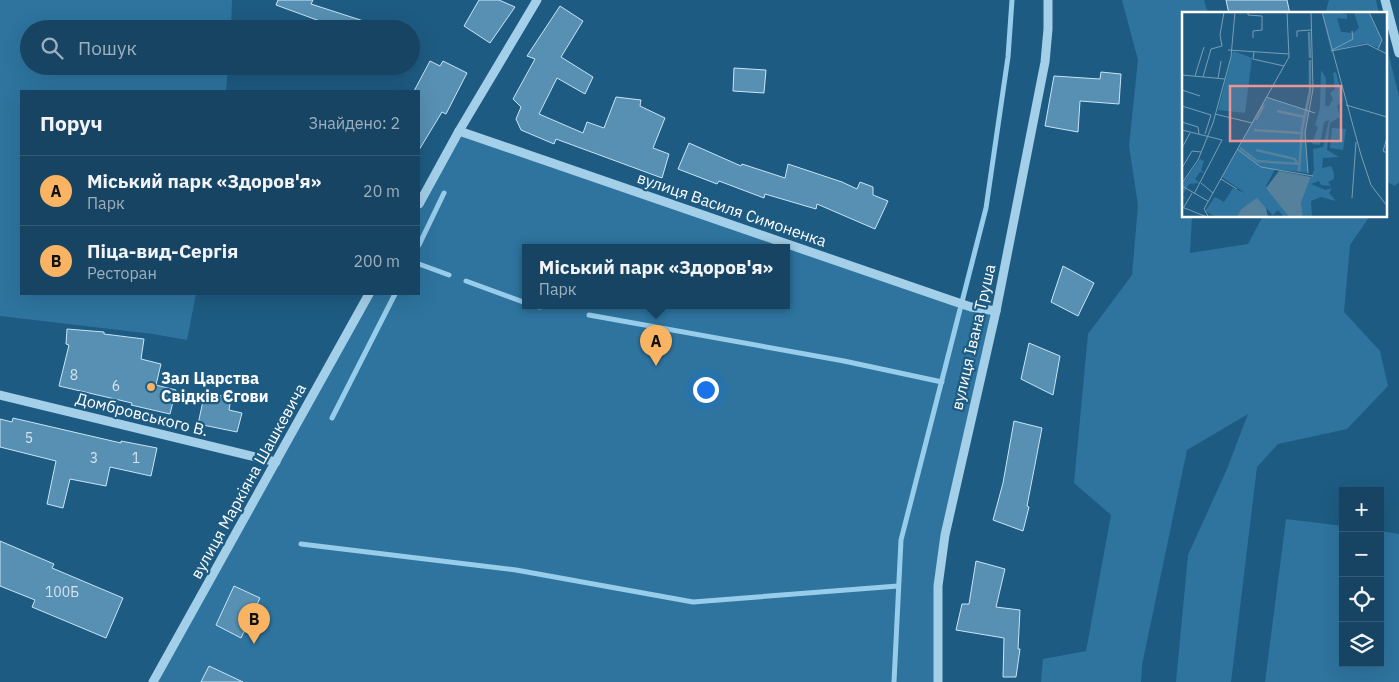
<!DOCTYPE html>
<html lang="uk">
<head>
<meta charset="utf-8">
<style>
  :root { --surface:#164462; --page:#234e6b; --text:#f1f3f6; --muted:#9eb0be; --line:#355c77; --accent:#f8b463 }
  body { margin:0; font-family:"IBM Plex Sans",sans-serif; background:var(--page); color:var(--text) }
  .controls { position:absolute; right:15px; bottom:15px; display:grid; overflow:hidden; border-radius:0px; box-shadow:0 5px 20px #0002 }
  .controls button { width:45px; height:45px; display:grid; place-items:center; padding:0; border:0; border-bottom:1px solid var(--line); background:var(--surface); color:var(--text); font:25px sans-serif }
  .you { position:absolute; left:705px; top:389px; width:18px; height:18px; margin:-12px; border:4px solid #fff; border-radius:50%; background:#1a73e8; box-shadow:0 0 0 8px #1a73e833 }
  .badge { display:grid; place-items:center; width:32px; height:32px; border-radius:50%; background:var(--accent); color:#111; font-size:16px; font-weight:700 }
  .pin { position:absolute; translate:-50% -41px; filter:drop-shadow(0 1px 2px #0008) }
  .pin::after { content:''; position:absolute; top:26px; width:18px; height:15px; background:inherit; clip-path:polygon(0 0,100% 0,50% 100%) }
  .popup { position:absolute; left:522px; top:244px; width:268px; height:65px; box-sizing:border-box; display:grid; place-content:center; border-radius:0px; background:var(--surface); filter:drop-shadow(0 1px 4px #0005); font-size:16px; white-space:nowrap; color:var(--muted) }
  .popup b { font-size:19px; color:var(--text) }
  .popup::after { content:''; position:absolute; left:50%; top:100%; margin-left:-10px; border:10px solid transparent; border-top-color:var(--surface) }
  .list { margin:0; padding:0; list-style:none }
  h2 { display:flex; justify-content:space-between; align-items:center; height:65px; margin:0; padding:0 20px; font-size:21px }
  h2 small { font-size:16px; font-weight:400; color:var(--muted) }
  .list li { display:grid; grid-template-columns:32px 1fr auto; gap:15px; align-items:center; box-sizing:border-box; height:70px; padding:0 20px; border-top:1px solid var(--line) }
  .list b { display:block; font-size:19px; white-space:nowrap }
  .list p { margin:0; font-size:16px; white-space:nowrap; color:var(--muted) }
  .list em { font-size:16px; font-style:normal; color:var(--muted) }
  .icon { flex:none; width:28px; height:28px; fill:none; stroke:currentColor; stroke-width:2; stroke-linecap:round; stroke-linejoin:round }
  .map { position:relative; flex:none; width:1399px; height:682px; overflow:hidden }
  .search { position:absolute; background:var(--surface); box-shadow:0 5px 20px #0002; left:20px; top:20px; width:400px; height:55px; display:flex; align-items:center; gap:12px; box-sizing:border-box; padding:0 18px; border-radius:28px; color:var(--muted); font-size:19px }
  .panel { position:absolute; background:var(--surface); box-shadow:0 5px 20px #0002; left:20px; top:90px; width:400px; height:205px; border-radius:0px }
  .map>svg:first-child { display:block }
  .green { fill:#2e749f; fill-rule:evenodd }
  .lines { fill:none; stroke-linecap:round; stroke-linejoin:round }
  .stream { stroke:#97cceb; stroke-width:5 }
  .building { fill:#5790b3; stroke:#c8e5f7 }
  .minor { stroke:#a4cfe9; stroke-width:9 }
  .poi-dot { fill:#f8b463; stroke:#1e5b82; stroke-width:2 }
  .labels { text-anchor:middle; stroke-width:4.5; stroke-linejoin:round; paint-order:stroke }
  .number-label { font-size:14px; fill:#d5e3ec }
  .street-label { font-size:16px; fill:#fff; stroke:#1e5b82 }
  .poi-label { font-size:16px; font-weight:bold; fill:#fff; stroke:#1e5b82; text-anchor:start }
  .inset-river { fill:none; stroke:#55819d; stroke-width:2.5 }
  .inset-road { fill:none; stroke:#789db4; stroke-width:1 }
  .view { fill:#ea9494; fill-opacity:0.15; stroke:#ea9494; stroke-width:2.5 }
  .inset-edge { fill:none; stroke:#fff; stroke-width:2.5 }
</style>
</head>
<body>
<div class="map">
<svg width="1399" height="682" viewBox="0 0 1399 682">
  <rect width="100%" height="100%" fill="#1e5b82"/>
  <g class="green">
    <polygon points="0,0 232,0 231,29 29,29 29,66 228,66 226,91 21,91 21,294 196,294 187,340 153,334 0,316"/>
    <polygon points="1122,0 1204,0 1208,14 1183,14 1183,216 1192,216 1190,253 1248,244 1263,216 1370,216 1350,245 1344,312 1380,351 1388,386 1347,429 1278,444 1257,467 1231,682 1176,682 1188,555 1227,469 1248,414 1187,450 1142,665 1141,682 1041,682 1043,659 1086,651 1111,515 1074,483 1088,334 1132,275 1138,205 1129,146 1138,60"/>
    <polygon points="1329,0 1376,0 1379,14 1325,14"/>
    <polygon points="1385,39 1399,97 1399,182 1395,186 1385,181"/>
    <path d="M 459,131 L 996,311 L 938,586 L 938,682 L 153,682 L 369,294 L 419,294 L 419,204 ZM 526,247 L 786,247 L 786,305 L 526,305 Z"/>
    <polygon points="1286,519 1343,526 1343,663 1380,663 1380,531 1399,534 1399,682 1265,682"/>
  </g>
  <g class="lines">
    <g class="stream">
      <polyline points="419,245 444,193"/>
      <polyline points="419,264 449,275"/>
      <polyline points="466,281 526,303"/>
      <polyline points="531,305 540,307"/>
      <polyline points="589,315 844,361 942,382"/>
      <polyline points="332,418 395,294"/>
      <polyline points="301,544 516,570 693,602 898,586"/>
      <polyline points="894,682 901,540 986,208 1008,57 1012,0"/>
    </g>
  </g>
  <g class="building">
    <polygon points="278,0 313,0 311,4 379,26 379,29 327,29 328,24 276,5"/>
    <polygon points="479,0 499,0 515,7 490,43 464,26"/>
    <polygon points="1226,0 1287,0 1290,14 1229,14"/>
    <polygon points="560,6 583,21 561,57 593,77 585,94 557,78 539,114 583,133 587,122 604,128 616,97 641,100 640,106 665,118 653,148 669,154 662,178 556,139 554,144 521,130 516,119 521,107 513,99 535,59 527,56"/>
    <polygon points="430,61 440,66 443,61 467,73 446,114 442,112 419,150 419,91 414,91"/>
    <polygon points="734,68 766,70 764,93 733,91"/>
    <polygon points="1101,72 1121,74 1119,104 1080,101 1078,132 1045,126 1054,76 1100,79"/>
    <polygon points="689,143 741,166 742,164 785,178 788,164 842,182 857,189 860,182 873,187 873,195 888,201 875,229 817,204 816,209 765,194 764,198 719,181 717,184 678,169"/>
    <polygon points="1063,266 1094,283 1078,316 1051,302"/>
    <polygon points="67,329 104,332 104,334 144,339 141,359 161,364 156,385 176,390 170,414 131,405 132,403 59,386 69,345 66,344"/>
    <polygon points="1029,343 1060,356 1053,395 1021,379"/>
    <polygon points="205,392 231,398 229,410 242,413 237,432 198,424"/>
    <polygon points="13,418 121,443 121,441 157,448 151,476 110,467 106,486 70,479 63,508 47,504 56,461 0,447 0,419 12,422"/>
    <polygon points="1014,421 1042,428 1027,506 1029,507 1023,531 993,520 1003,483"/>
    <polygon points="0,541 54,564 52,568 123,598 106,638 32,607 35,600 0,586"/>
    <polygon points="976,561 1005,569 996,607 1020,610 1018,649 1020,649 1016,677 1003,677 1004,638 956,630 962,604 969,604"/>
    <polygon points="234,586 260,598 241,638 216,625"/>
    <polygon points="209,666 243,682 201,682"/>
  </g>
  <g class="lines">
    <g class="minor">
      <polyline points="1385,0 1399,53"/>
      <polyline points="459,131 953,301 971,307 996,311"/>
      <polyline points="419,204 459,131 537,0"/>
      <polyline points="0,395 276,462"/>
      <polyline points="153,682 369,294"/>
      <polyline points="938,682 938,586 945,535 996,311 1045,62 1048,29 1048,0"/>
    </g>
  </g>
  <circle class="poi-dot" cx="151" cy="387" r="5"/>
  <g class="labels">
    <g class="number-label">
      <text x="74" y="380">8</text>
      <text x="116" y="391">6</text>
      <text x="29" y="443">5</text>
      <text x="94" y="463">3</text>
      <text x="136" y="463">1</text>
      <text x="62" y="597">100Б</text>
    </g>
    <g class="street-label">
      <text transform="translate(732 209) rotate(19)" y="6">вулиця Василя Симоненка</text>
      <text transform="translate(973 337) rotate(-77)" y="6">вулиця Івана Труша</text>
      <text transform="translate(142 414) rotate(14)" y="6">Домбровського В.</text>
      <text transform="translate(248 481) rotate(-61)" y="6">вулиця Маркіяна Шашкевича</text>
    </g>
    <g class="poi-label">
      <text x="161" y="384">Зал Царства<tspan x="161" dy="18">Свідків Єгови</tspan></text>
    </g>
  </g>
  <g transform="translate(1182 12)">
    <rect width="205" height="205" fill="#1e5b82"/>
    <path d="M 140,0 L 165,0 L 160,2 L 165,2 L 165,7 L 155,6 L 159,20 L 171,21 L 177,16 L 172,0 L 187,0 L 200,28 L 197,36 L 183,31 L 149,39 ZM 51,39 L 70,46 L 63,101 L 36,98 ZM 139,58 L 144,66 L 143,94 L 147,94 L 151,87 L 148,81 L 153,77 L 151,61 L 154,60 L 161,88 L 155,94 L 158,105 L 148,111 L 145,138 L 157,145 L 141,146 L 140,156 L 149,154 L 152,161 L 152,167 L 146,170 L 149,174 L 139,173 L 137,169 L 129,172 L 143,178 L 150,176 L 147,181 L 154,189 L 139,185 L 129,189 L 130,205 L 121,205 L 119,191 L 132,158 L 131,137 L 141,135 L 147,108 L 142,110 L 138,133 L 130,132 L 136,115 L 133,113 L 138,96 ZM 84,85 L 127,99 L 123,117 L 126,161 L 93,157 L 84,174 L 107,205 L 102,205 L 96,198 L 91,203 L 75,187 L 59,197 L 55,205 L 34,205 L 23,199 L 33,185 L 42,190 L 51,176 L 63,181 L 40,165 ZM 150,116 L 164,117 L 161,138 L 148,136 ZM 18,147 L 22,149 L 19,158 L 23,161 L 18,160 L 13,167 L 18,171 L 7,172 L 0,184 L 4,186 L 0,187 L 1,171 Z" fill="#2e749f"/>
    <path d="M 97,159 L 129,165 L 119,191 L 121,205 L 107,205 L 84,176 ZM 75,186 L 84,196 L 86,205 L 55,205 L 59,197 Z" fill="#55819d"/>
    <path class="inset-river" d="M 127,20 L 128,46M 95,99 L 123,105M 74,108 L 82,93M 72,118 L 118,121M 58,136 L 75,149 L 119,152M 74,138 L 113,147 L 115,151M 117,159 L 120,117 L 128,79 L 128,48"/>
    <path class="inset-road" d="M 66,0 L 66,3 L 80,4 L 80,18 L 71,19 L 71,26M 140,0 L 179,143 L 189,173 L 205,194M 187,0 L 200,28 L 196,37M 115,25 L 115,19 L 129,18M 46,38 L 107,42M 150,38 L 171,27 L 170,19M 149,39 L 185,32 L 205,42M 72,40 L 71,47 L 102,54M 0,63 L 43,67M 13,64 L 22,35M 21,65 L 29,37 L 40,34 L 38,23 L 42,0M 36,66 L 39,49M 0,78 L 18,84M 84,85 L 133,101M 164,93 L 205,105M 0,94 L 29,103 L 23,122M 33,102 L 70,111M 0,110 L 16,115 L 17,122M 0,118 L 40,128 L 12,182M 205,126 L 201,139 L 205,141M 0,136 L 8,121M 55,137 L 79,155 L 131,164M 0,156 L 10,139 L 19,140M 126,161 L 123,121 L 131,77 L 129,0M 39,167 L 55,177M 0,171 L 16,148 L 31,111 L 49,45 L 53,0M 19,171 L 31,181M 0,174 L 26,189M 170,186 L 174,130M 0,195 L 25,205M 2,195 L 10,181M 26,204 L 22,197 L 107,45 L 105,0"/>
    <path class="view" d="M 48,74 L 159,74 L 159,129 L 48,129 Z"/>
    <rect width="205" height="205" class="inset-edge"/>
  </g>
</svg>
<div class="controls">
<button>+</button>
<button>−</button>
<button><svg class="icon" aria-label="locate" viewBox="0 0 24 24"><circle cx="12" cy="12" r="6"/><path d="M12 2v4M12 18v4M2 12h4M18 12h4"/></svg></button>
<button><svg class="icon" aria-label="layers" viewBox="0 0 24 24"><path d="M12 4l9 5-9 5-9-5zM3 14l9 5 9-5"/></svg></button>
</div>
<div class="you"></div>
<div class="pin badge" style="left:656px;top:366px">A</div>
<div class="popup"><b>Міський парк «Здоров'я»</b>Парк</div>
<div class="pin badge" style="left:254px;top:644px">B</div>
<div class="search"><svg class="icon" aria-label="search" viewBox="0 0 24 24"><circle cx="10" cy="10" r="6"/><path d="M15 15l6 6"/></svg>Пошук</div>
<section class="panel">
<h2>Поруч<small>Знайдено: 2</small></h2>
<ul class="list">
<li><span class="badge">A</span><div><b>Міський парк «Здоров'я»</b><p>Парк</p></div><em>20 m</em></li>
<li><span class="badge">B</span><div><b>Піца-вид-Сергія</b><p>Ресторан</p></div><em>200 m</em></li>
</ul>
</section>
</div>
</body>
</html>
